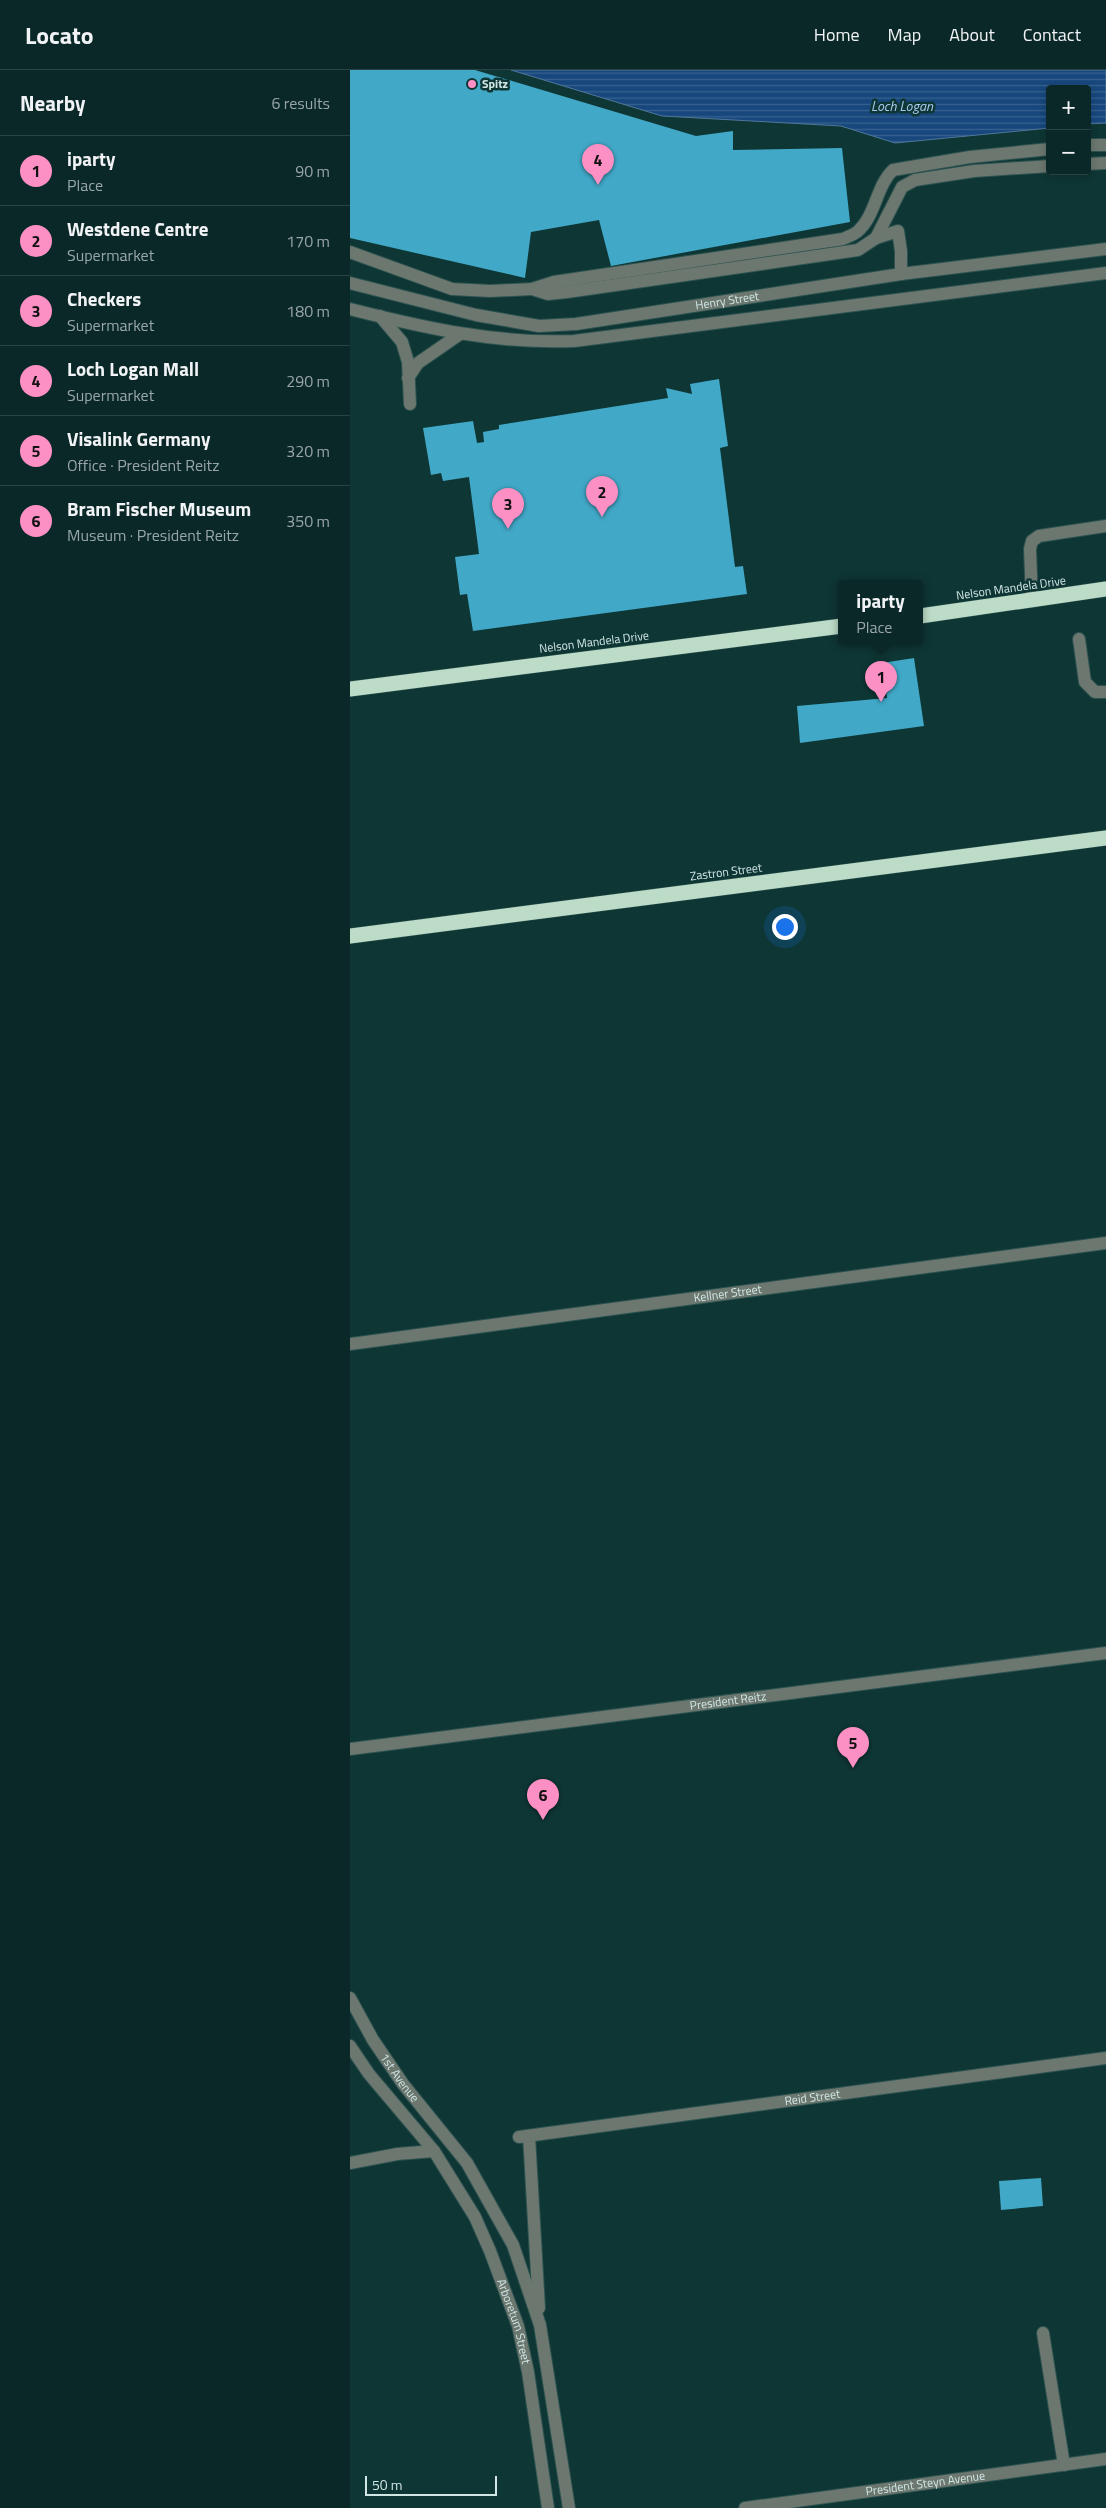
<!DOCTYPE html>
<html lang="en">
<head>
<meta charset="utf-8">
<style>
  :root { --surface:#0a2827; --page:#183433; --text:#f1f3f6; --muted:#99a6a7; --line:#2a4444; --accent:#fc8fc3 }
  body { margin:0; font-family:"Titillium Web",sans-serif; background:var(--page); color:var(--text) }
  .controls { position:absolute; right:15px; top:15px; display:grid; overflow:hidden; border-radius:5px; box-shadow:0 2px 8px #0003 }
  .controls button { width:45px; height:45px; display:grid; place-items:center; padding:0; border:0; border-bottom:1px solid var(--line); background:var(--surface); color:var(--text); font:25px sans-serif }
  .scale { position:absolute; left:15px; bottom:12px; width:132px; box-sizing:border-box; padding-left:5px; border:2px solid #d2e7e5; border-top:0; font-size:14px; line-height:18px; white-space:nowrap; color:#d2e7e5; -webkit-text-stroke:4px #0e3634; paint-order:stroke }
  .you { position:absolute; left:434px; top:856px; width:18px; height:18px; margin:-12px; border:4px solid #fff; border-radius:50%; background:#1a73e8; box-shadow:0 0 0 8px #1a73e833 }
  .badge { display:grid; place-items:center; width:32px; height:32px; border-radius:50%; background:var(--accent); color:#111; font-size:16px; font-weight:700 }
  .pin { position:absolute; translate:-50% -41px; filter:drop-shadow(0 1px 2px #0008) }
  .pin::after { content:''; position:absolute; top:26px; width:18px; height:15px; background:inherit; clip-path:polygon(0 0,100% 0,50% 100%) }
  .popup { position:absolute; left:488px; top:510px; width:85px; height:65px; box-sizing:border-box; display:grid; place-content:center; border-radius:5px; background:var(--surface); filter:drop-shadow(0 1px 4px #0005); font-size:16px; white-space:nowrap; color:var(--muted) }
  .popup b { font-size:19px; color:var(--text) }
  .popup::after { content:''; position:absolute; left:50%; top:100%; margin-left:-10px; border:10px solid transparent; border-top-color:var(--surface) }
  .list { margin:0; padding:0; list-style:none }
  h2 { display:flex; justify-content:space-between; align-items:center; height:65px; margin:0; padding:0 20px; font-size:21px }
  h2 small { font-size:16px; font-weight:400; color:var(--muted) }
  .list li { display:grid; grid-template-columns:32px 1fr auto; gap:15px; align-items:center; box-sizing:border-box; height:70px; padding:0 20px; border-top:1px solid var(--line) }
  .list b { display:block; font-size:19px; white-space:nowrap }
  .list p { margin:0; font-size:16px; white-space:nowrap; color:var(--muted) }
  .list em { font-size:16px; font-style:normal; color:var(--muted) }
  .map { position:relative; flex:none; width:756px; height:2438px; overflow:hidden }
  header { display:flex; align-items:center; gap:30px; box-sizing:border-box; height:70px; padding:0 25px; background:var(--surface); border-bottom:1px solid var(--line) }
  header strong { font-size:24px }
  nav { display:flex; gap:28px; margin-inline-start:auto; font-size:18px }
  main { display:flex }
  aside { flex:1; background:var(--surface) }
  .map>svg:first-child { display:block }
  .water { fill:url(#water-rules); stroke:#4f779c }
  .building { fill:#41a8c7 }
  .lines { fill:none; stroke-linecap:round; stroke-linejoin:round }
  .minor-casing { stroke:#2d5250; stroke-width:14 }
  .highway-casing { stroke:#2d5250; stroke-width:16 }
  .minor { stroke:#6b776f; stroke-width:12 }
  .highway { stroke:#bcdcc7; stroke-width:15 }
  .poi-dot { fill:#fc8fc3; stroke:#0e3634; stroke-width:2 }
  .labels { text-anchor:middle; stroke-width:5; stroke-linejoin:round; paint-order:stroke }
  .poi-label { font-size:12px; font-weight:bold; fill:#d2e7e5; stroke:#0e3634; text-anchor:start }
  .street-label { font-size:12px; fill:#d2e7e5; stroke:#0e3634 }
  .water-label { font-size:14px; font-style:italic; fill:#accbf1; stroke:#0e3634 }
</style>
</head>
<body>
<header>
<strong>Locato</strong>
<nav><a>Home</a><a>Map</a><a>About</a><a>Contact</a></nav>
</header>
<main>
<aside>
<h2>Nearby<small>6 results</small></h2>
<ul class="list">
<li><span class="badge">1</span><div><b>iparty</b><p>Place</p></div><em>90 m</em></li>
<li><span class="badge">2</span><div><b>Westdene Centre</b><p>Supermarket</p></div><em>170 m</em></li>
<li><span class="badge">3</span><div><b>Checkers</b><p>Supermarket</p></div><em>180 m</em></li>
<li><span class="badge">4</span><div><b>Loch Logan Mall</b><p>Supermarket</p></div><em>290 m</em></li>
<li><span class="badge">5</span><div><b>Visalink Germany</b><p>Office · President Reitz</p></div><em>320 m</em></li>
<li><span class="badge">6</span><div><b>Bram Fischer Museum</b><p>Museum · President Reitz</p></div><em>350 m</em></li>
</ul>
</aside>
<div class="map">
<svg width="756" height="2438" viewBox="0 0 756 2438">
  <defs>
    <pattern id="water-rules" width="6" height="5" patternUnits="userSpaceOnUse" patternTransform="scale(1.25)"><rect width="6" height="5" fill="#17477d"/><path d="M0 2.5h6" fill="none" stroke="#38628f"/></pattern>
  </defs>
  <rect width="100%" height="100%" fill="#0e3634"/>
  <polygon class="water" points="161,0 756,0 756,53 737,54 737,19 700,19 700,58 545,73 491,56 312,46"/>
  <g class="building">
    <polygon points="0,0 125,0 346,66 383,61 383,80 492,78 500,152 261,196 249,150 181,162 175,208 0,168"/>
    <polygon points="369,309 378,376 370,378 385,497 393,496 397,524 123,561 117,524 110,525 105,487 129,484 119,407 93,411 91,403 81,405 73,358 123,351 127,373 134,372 133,362 149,359 149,355 318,328 316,318 342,324 340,314"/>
    <polygon points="564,588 574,656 450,673 447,636 537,628 532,593"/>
    <polygon points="691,2108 693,2136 651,2140 649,2111"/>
  </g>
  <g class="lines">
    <g class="minor-casing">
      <g id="minor">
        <polyline points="737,75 756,75"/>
        <polyline points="737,94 756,93"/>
        <polyline points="526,168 548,161 551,181 551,204"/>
        <path d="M 0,182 L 102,219 L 140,221 L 182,219 L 204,212 L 493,169 C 497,167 503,165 507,162 C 526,146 526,116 543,100 L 620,87 L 700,79"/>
        <path id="s1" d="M 0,213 L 126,245 L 189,256 L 226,254 L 551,204 L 756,179"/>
        <polyline points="182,219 198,224 217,222 508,180 526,168 552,117 565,110 624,101 700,96"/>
        <path d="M 0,239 C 75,258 146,274 224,271 L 756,203"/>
        <polyline points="30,246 52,272 58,292 60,334"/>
        <polyline points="58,308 68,293 110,264"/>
        <polyline points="682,530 680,479 682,471 689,466 756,456"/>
        <polyline points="729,569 735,612 745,622 756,622"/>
        <path id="s2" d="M 0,1274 L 756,1173"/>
        <path id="s3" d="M 0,1679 L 756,1583"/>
        <path id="s4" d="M 0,1928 L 23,1970 L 53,2014 L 117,2093 L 163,2175 L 190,2255 L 219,2438"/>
        <path id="s5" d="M 0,1976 L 19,2004 L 84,2081 L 125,2147 L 140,2181 L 168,2256 L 178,2302 L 198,2438"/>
        <polyline points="179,2066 189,2238"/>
        <path id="s6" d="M 169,2067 L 756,1988"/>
        <polyline points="0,2093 47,2084 84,2081"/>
        <polyline points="693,2263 714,2395"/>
        <path id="s7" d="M 395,2438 L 756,2389"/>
      </g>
    </g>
    <g class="highway-casing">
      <g id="highway">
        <polyline points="570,546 756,519"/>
        <polyline points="0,619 492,556"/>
        <polyline points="0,866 756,768"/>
      </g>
    </g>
    <use href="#minor" class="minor"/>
    <use href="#highway" class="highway"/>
  </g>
  <circle class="poi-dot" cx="122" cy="14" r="5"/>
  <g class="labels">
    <g class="poi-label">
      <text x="132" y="18">Spitz</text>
    </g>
    <g class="street-label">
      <text dy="4" stroke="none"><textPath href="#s1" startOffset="384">Henry Street</textPath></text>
      <text transform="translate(661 518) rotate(-8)" y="4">Nelson Mandela Drive</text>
      <text transform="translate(244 572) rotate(-7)" y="4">Nelson Mandela Drive</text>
      <text transform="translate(376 802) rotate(-7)" y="4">Zastron Street</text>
      <text dy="4" stroke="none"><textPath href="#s2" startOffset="381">Kellner Street</textPath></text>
      <text dy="4" stroke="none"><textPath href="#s3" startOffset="381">President Reitz</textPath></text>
      <text dy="4" stroke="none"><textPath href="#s4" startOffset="94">1st Avenue</textPath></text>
      <text dy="4" stroke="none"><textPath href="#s6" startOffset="296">Reid Street</textPath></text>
      <text dy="4" stroke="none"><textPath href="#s5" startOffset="324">Arboretum Street</textPath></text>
      <text dy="4" stroke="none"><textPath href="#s7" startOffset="182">President Steyn Avenue</textPath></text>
    </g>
    <g class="water-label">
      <text x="552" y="41">Loch Logan</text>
    </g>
  </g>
</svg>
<div class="controls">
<button>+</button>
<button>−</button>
</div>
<div class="scale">50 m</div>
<div class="you"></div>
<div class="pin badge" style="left:531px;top:632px">1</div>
<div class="popup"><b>iparty</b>Place</div>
<div class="pin badge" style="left:252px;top:447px">2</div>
<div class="pin badge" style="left:158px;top:459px">3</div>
<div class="pin badge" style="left:248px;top:115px">4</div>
<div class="pin badge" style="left:503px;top:1698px">5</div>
<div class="pin badge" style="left:193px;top:1750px">6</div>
</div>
</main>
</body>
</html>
